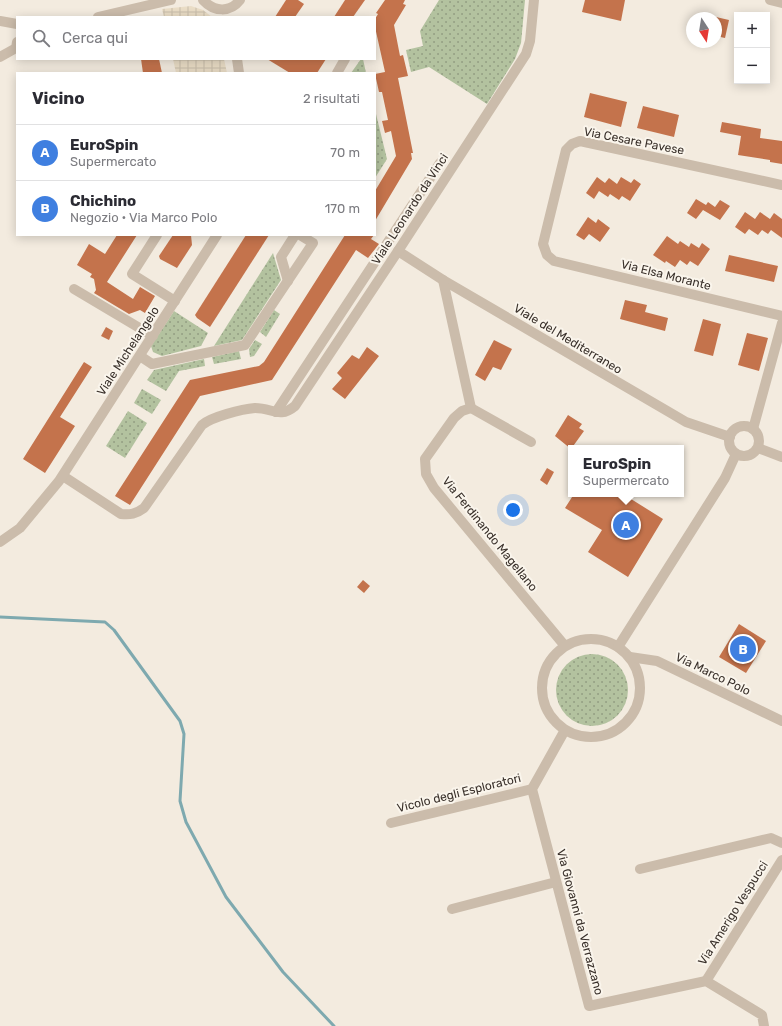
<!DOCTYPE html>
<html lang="it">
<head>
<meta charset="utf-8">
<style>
  :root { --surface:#fff; --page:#f7f7f7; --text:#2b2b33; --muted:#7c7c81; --line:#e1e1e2; --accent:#111827 }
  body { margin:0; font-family:Rubik,sans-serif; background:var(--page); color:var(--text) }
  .controls { position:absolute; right:12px; top:12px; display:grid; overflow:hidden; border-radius:0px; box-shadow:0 2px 10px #0003 }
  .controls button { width:36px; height:36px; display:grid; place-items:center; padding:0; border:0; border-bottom:1px solid var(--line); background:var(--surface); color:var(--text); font:20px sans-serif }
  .compass { position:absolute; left:686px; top:12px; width:36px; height:36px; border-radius:50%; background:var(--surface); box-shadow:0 2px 10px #0003; rotate:168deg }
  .you { position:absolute; left:513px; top:510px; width:14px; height:14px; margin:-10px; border:3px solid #fff; border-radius:50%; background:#1a73e8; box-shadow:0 0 0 6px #1a73e833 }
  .badge { display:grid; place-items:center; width:26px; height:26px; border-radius:50%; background:var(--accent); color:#fff; font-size:13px; font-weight:700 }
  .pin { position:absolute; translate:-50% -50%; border:2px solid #fff; box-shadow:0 1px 4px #0006 }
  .popup { position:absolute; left:568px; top:445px; width:116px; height:52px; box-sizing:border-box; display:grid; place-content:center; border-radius:0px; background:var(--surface); filter:drop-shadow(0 1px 3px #0005); font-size:13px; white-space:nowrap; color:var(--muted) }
  .popup b { font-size:15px; color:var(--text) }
  .popup::after { content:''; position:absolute; left:50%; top:100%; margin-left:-8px; border:8px solid transparent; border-top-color:var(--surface) }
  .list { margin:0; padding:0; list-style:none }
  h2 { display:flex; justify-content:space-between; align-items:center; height:52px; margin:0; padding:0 16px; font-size:17px }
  h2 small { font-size:13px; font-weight:400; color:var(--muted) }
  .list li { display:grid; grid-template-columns:26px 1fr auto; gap:12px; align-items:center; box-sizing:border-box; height:56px; padding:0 16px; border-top:1px solid var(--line) }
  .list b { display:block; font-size:15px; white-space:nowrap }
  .list p { margin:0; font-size:13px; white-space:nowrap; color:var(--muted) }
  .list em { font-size:13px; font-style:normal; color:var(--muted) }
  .icon { flex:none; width:22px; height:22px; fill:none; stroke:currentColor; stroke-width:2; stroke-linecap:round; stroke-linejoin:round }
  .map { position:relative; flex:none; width:782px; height:1026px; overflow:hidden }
  .search { position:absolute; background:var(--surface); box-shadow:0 2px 10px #0003; left:16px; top:16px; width:360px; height:44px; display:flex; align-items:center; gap:10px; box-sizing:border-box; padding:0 14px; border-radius:0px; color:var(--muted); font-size:15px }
  .panel { position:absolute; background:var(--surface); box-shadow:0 2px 10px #0003; left:16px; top:72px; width:360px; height:164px; border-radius:0px }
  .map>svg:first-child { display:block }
  .green { fill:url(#green-dots) }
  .plaza { fill:url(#plaza-grid) }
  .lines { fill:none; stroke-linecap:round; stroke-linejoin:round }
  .stream { stroke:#7ea9af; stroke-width:3 }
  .building { fill:#c4734c }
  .minor { stroke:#cbbcab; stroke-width:10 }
  .labels { text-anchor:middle; stroke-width:4; stroke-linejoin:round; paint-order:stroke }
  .street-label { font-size:12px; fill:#39302a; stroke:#faf5ec }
</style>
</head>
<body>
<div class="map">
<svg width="782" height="1026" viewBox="0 0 782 1026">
  <defs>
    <pattern id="green-dots" width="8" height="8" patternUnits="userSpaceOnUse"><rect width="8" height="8" fill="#b3c29f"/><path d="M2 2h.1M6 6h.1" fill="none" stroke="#939e82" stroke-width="1.8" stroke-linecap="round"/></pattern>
    <pattern id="plaza-grid" width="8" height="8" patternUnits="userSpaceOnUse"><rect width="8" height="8" fill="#eaddc6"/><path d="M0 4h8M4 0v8" fill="none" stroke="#c9beaa"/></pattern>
  </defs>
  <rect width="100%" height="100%" fill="#f3ebdf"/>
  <g class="green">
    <polygon points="439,0 525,0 521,43 515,59 487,104 429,67 411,72 406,50 423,46 420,31"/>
    <polygon points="361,59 363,59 366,73 351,73"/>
    <polygon points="375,110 387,159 375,178"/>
    <polygon points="273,253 281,280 242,340 214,346"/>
    <polygon points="274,310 280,314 266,337 260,332"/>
    <polygon points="174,311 208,333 201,346 162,356 153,352 151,346"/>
    <polygon points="255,340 262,344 254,356 250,357 249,349"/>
    <polygon points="239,351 241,359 214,364 212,357"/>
    <polygon points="204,359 205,366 179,371 166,391 147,380 154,370"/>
    <polygon points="142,389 161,400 152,414 134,403"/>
    <polygon points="128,411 147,423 125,458 106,446"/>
    <circle cx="592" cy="690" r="36"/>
  </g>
  <g class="plaza">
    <polygon points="191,6 203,10 212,17 164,17 162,9"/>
    <polygon points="173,59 224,59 227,73 176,73"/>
  </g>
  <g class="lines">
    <polyline class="stream" points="0,617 105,622 114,630 180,721 184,734 180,801 186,822 226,897 283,972 334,1026"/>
  </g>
  <g class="building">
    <polygon points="286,0 298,0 304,4 295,17 275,17"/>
    <polygon points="345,0 365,0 353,17 334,17"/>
    <polygon points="385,0 405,0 403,4 406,5 394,25 400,56 403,55 408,76 398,78 413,153 411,153 412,159 375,221 375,191 396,156 391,131 385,133 382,121 388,120 382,92 379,92 375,74 385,72 375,27 375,19 378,14 376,13"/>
    <polygon points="585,0 625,0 621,21 582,12"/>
    <polygon points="716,17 729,20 725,38 716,36"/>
    <polygon points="141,59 159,59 162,73 143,73"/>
    <polygon points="267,59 326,59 317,73 290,73"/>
    <polygon points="590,93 627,102 621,127 584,117"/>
    <polygon points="643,106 679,115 674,137 637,128"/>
    <polygon points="722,122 761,129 760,138 782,141 782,164 770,162 770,160 738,155 741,136 720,132"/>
    <polygon points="597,177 605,183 609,178 617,184 621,177 631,183 634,179 641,184 630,201 622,196 619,200 610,194 608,197 599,191 594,199 586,193"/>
    <polygon points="696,199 706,205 708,202 715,207 720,200 730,206 720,220 703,210 696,219 687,213"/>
    <polygon points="745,212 755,219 760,212 770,219 774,213 782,219 782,238 771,230 768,234 762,230 758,235 749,229 745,234 735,227"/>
    <polygon points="588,217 596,223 598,219 610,228 600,242 589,234 584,240 576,235"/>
    <polygon points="117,235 137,235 107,282 133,299 140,287 155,296 145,313 140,310 129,314 94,293 96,290 94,279 90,277 92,274 77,265 89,244 105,254"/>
    <polygon points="173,235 191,235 192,245 177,268 160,259 159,256"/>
    <polygon points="246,235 269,235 210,327 197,318 195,315"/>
    <polygon points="345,235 374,235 371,239 379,244 368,258 356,250 272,380 200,396 130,505 115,496 190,380 259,366 264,362"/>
    <polygon points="667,236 678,244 680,241 689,247 691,243 699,248 702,243 710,249 698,266 690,261 687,265 680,260 675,267 666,261 665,263 653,255"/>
    <polygon points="729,255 778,266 774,282 725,271"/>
    <polygon points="625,300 647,305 645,312 668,318 665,331 620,319"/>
    <polygon points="703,319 721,324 713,356 694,351"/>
    <polygon points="106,327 113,331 109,340 101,336"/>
    <polygon points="747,333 768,338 759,371 738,365"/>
    <polygon points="494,340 512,349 501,370 493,367 485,381 475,375"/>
    <polygon points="367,347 379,356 345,399 332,389 342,378 337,373 352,355 359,359"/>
    <polygon points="84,362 92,367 60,417 75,426 45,473 23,459"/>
    <polygon points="568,415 582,424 579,428 584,431 571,449 555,436"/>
    <polygon points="547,468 554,472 547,485 540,480"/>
    <polygon points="574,494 623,494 663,519 628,577 588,552 602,530 565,508"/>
    <polygon points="363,580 370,586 364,593 357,587"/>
    <polygon points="739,624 766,641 746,673 719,657"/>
  </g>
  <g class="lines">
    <g class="minor">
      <path d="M 203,0 C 214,12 230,13 240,0"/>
      <polyline points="770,0 782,3"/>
      <polyline points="98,17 171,0"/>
      <polyline points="0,21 17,24"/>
      <polyline points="0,57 16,48 17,42"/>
      <polyline points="237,59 239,73"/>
      <polyline points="337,73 345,59"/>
      <polyline points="782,185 580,141 572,144 566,150 543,244 547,255 554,261 782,316"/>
      <polyline points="157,235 132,274 175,301"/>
      <polyline points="398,251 443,280 669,412 686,422 730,437"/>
      <polyline points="443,280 471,408 462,411 454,418 425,459 426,474 434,488 565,646"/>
      <polyline points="288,281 281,257 295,235"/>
      <polyline points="74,289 153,336"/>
      <polyline points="140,356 152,364 245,345 313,243 300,235"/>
      <polyline points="471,408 531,442"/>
      <polyline points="276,412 440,163"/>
      <circle cx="744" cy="441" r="15"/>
      <polyline points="753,429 782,323"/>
      <polyline points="758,448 782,457"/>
      <path d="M 63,476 L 121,514 C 130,515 136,514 144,508 L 202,425 C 211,417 242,409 255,408 C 273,408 279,419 295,406 L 398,251 L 526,54 L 530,41 L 534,0"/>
      <polyline points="0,542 20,528 59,481 217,235"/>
      <circle cx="591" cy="688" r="49"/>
      <polyline points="618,647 725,478 736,454"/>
      <polyline points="630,657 657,661 782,721"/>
      <polyline points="565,730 532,789 589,1006 706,981 762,1015 764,1026"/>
      <polyline points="391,823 532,789"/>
      <polyline points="640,869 771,838 782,843"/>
      <polyline points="452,909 556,882"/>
      <polyline points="706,981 782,860"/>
    </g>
  </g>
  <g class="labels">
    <g class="street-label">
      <text transform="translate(634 141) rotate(11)" y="4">Via Cesare Pavese</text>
      <text transform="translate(410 209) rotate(-57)" y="4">Viale Leonardo da Vinci</text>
      <text transform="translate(666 275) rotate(14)" y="4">Via Elsa Morante</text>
      <text transform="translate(568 339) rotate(31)" y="4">Viale del Mediterraneo</text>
      <text transform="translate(128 351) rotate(-57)" y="4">Viale Michelangelo</text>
      <text transform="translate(490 534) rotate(51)" y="4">Via Ferdinando Magellano</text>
      <text transform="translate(713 674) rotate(26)" y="4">Via Marco Polo</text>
      <text transform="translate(459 793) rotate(-14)" y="4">Vicolo degli Esploratori</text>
      <text transform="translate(733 913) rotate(-58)" y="4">Via Amerigo Vespucci</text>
      <text transform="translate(580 922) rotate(75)" y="4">Via Giovanni da Verrazzano</text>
    </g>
  </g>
</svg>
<div class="controls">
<button>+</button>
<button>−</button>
</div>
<svg class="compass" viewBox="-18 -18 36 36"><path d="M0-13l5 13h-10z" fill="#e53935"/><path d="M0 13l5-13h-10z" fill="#7c7c81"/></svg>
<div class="you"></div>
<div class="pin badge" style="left:626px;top:525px;background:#3f7fe0">A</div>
<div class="popup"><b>EuroSpin</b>Supermercato</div>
<div class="pin badge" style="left:743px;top:649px;background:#3f7fe0">B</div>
<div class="search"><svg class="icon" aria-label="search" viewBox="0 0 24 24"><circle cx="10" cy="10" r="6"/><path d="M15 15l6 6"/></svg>Cerca qui</div>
<section class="panel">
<h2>Vicino<small>2 risultati</small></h2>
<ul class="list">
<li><span class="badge" style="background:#3f7fe0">A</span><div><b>EuroSpin</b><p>Supermercato</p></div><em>70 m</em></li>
<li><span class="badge" style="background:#3f7fe0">B</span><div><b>Chichino</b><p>Negozio · Via Marco Polo</p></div><em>170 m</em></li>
</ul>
</section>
</div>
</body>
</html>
